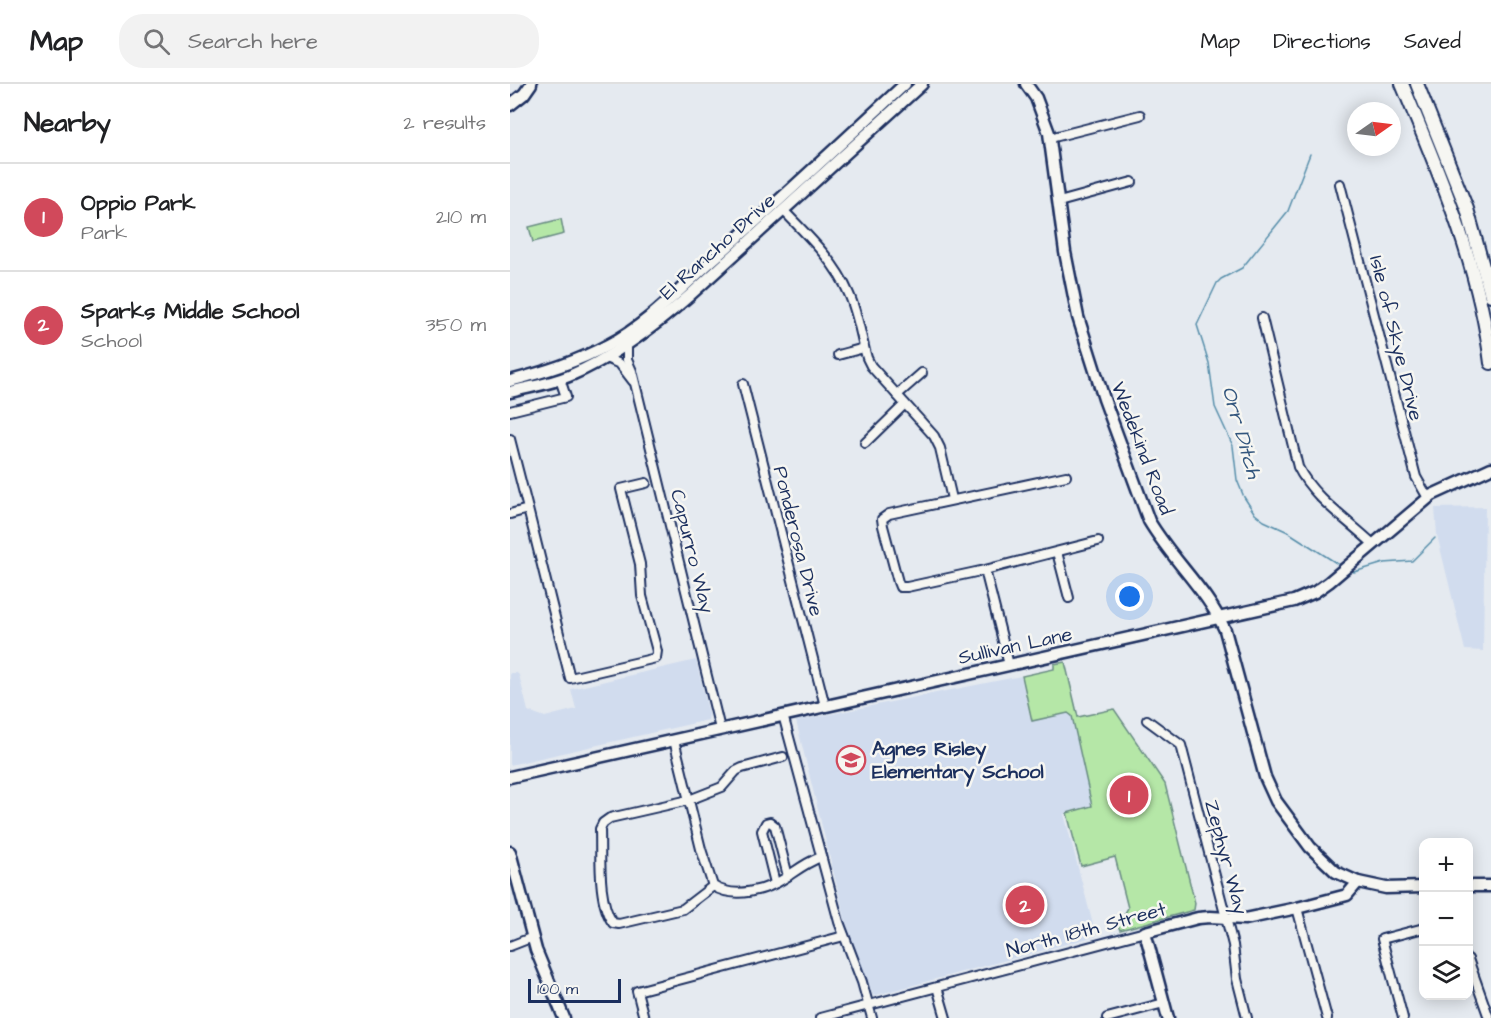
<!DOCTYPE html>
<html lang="en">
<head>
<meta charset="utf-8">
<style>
  :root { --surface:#fff; --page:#f2f2f2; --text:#202124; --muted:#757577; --line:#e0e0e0; --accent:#d1495b }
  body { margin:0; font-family:"Architects Daughter",sans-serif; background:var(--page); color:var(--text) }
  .controls { position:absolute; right:18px; bottom:18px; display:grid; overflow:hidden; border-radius:12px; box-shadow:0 3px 15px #0003 }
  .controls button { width:54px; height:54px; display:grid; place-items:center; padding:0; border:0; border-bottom:2px solid var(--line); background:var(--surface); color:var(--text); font:30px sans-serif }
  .compass { position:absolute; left:837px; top:18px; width:54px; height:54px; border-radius:50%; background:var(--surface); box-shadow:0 3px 15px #0003; rotate:76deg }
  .scale { position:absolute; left:18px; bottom:15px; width:93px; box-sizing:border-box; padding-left:6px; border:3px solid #1b2f5e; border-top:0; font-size:16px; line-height:21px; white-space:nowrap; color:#1b2f5e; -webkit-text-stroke:4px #f6f6f2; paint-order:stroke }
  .you { position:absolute; left:620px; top:513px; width:21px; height:21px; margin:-15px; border:4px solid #fff; border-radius:50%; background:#1a73e8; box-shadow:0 0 0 9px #1a73e833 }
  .badge { display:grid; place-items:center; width:39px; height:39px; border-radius:50%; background:var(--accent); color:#fff; font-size:20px; font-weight:700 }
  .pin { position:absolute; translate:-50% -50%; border:3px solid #fff; box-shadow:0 2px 6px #0006 }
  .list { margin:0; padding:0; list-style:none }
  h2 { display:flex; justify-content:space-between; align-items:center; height:78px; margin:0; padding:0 24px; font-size:26px }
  h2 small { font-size:20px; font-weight:400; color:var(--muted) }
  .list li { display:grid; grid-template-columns:39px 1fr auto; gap:18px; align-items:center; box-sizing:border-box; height:108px; padding:0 24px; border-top:2px solid var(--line) }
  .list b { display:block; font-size:22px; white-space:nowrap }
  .list p { margin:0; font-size:20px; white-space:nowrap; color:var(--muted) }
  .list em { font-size:20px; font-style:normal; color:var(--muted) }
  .icon { flex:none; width:33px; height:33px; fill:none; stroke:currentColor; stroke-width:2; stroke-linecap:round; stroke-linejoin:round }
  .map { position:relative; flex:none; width:981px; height:934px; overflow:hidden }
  header { display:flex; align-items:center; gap:36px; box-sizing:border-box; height:84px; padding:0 30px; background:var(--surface); border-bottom:2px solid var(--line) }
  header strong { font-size:28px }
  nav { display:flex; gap:33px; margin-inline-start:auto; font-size:21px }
  .search { width:420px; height:54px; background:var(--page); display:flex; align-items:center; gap:15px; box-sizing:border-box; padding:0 21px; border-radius:24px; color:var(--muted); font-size:22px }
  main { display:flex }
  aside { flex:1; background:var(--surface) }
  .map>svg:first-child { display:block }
  .built { fill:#d1dcee }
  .green { fill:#b5e7a7; stroke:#688b82; stroke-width:1.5 }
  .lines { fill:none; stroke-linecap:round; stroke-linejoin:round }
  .stream { stroke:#578eaa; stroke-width:1.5 }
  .street-casing { stroke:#1b2f5e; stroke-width:12 }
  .secondary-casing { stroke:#1b2f5e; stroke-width:15 }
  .primary-casing { stroke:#1b2f5e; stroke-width:16 }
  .street { stroke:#f6f6f2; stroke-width:8 }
  .secondary { stroke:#f6f6f2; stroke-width:10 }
  .primary { stroke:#f6f6f2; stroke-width:12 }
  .labels { text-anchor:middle; stroke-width:5; stroke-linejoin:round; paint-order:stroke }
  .street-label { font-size:20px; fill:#1b2f5e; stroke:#f6f6f2 }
  .poi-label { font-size:20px; font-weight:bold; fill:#1b2f5e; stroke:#f6f6f2; text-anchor:start }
  .water-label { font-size:21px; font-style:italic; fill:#34577e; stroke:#f6f6f2 }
</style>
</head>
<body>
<header>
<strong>Map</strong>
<div class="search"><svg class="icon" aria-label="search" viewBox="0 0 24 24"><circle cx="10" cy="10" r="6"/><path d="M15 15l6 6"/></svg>Search here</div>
<nav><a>Map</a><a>Directions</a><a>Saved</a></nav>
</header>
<main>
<aside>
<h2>Nearby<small>2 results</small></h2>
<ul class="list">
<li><span class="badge">1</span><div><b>Oppio Park</b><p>Park</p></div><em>210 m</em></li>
<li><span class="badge">2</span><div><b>Sparks Middle School</b><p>School</p></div><em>350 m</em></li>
</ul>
</aside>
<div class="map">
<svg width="981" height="934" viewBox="0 0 981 934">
  <rect width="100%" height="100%" fill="#e5eaf0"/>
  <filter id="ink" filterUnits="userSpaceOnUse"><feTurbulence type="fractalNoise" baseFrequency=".0167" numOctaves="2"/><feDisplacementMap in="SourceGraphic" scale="12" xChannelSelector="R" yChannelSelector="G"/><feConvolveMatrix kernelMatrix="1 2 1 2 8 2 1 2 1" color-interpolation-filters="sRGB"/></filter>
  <g filter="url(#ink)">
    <g class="built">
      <polygon points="975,423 973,567 955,566 927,451 925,424"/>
      <polygon points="186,576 199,630 198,636 0,681 0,589 7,589 9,591 18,627 35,633 66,625 61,605"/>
      <polygon points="511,592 521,637 558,629 562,632 582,722 554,730 586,852 363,912 336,839 286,637"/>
    </g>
    <g class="green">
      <polygon points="51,135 54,150 23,158 19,143"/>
      <polygon points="555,578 568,633 604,625 655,700 685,819 684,826 610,846 608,841 618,824 605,773 571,782 557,729 582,722 562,632 558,629 522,637 512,592 544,585 544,580"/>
    </g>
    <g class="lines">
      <g class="stream">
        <polyline points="800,70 778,127 732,184 711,195 707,199 687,241 699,279 705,323 723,362 727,396 734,413 745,430 754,437 778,448 831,482"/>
        <polyline points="841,487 844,488 874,479 902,477 925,454"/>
      </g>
      <g class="street-casing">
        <g id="street">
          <polyline points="540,54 630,31"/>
          <polyline points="830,100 906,393 918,414"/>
          <polyline points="549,118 622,98"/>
          <path d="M 273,126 C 298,152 325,177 339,210 C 348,230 351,253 357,274 L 361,282 L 424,352 L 430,364 L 442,415"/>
          <path d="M 752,234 L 788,383 C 803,414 838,436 863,460"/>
          <polyline points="117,261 117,276 122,287 210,645"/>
          <polyline points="328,271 354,264"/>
          <polyline points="96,274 110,280 123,297"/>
          <polyline points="233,300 315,622"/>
          <polyline points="387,311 412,289"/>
          <polyline points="0,327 56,313 50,295"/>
          <polyline points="0,355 18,425 0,430"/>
          <polyline points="355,359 395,320"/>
          <polyline points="556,392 379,430 372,435 373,442 388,498 390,503 397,503 475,486 588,457"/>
          <polyline points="18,425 60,594 146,574 147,567 132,512 130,480 111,405 136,399"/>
          <polyline points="547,468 559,514"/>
          <polyline points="475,486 499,581"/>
          <polyline points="273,631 329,838 352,898 362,934"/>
          <polyline points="637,636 671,661 723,861 727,895 737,934"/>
          <path d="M 164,656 L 191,765 L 203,802 C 224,815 255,807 275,794 C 287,786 297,778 311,773"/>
          <polyline points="265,799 252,747 256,739 260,738 265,742 278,792"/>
          <path d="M 203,802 L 173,825 L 109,840 L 103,839 C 87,818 91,771 90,745 L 93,739 L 100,734 L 179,716 L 212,703 L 226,687 L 232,684 L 273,673"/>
          <polyline points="787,824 817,934"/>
          <polyline points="0,862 23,853"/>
          <polyline points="958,875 979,934"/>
          <polyline points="427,903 436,934"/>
          <polyline points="134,934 127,907 334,852"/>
          <polyline points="310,934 635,848"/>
          <polyline points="597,934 654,919"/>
          <polyline points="893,934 872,855 914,844"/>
        </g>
      </g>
      <g class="secondary-casing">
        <g id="secondary">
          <path d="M 516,0 L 526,14 L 539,49 L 555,168 L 568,233 L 594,315 L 639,437 C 662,476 697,506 715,546 L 755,693 L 766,717 L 800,763 L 826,788 L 848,798 L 876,804 L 914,803"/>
          <polyline points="0,21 14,10 21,0"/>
          <path d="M 0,297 C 34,288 67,278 98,261 C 135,242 166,209 197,181 C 264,122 329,61 395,0"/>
          <path d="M 0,308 C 19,303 40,300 59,292 C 104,273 143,244 179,212 L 412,0"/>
          <polyline points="0,693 784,517 805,508 819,498 922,411 981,384"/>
          <polyline points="0,768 26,866 54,934"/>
          <polyline points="958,802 981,802"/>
          <polyline points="658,934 635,848 688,834 700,833 735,835 787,824 837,811 848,798"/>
        </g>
      </g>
      <g class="primary-casing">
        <g id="primary">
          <path d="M 892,0 C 930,91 969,181 981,279"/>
          <polyline points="907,0 957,125 981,211"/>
        </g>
      </g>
      <use href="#street" class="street"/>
      <use href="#secondary" class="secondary"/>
      <use href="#primary" class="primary"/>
    </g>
  </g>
  <defs>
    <g id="school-ring" transform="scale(1.5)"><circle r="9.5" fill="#f6f6f2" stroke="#d1495b" stroke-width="1.5"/><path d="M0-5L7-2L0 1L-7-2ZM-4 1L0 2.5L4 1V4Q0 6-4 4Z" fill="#d1495b"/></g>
  </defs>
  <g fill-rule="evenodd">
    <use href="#school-ring" x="341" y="676"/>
  </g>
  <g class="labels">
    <g class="street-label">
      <text transform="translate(207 162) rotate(-42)" y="7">El Rancho Drive</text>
      <text transform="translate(887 254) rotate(76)" y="7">Isle of Skye Drive</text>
      <text transform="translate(633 364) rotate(69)" y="7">Wedekind Road</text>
      <text transform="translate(289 457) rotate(76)" y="7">Ponderosa Drive</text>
      <text transform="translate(183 467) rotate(76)" y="7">Capurro Way</text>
      <text transform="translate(505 561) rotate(-12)" y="7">Sullivan Lane</text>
      <text transform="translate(717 773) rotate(75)" y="7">Zephyr Way</text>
      <text transform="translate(576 845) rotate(-15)" y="7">North 18th Street</text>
    </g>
    <g class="poi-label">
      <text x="362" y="671">Agnes Risley<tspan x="362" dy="23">Elementary School</tspan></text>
    </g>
    <g class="water-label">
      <text transform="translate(732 348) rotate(74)" y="7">Orr Ditch</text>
    </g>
  </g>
</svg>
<div class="controls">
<button>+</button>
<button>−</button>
<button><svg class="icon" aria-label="layers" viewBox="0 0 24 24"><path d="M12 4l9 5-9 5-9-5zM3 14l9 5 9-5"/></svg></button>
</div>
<svg class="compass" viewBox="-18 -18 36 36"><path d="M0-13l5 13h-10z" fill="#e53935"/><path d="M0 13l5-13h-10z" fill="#757577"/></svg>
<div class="scale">100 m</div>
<div class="you"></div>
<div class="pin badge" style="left:619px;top:711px">1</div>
<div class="pin badge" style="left:515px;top:821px">2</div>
</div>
</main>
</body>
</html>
